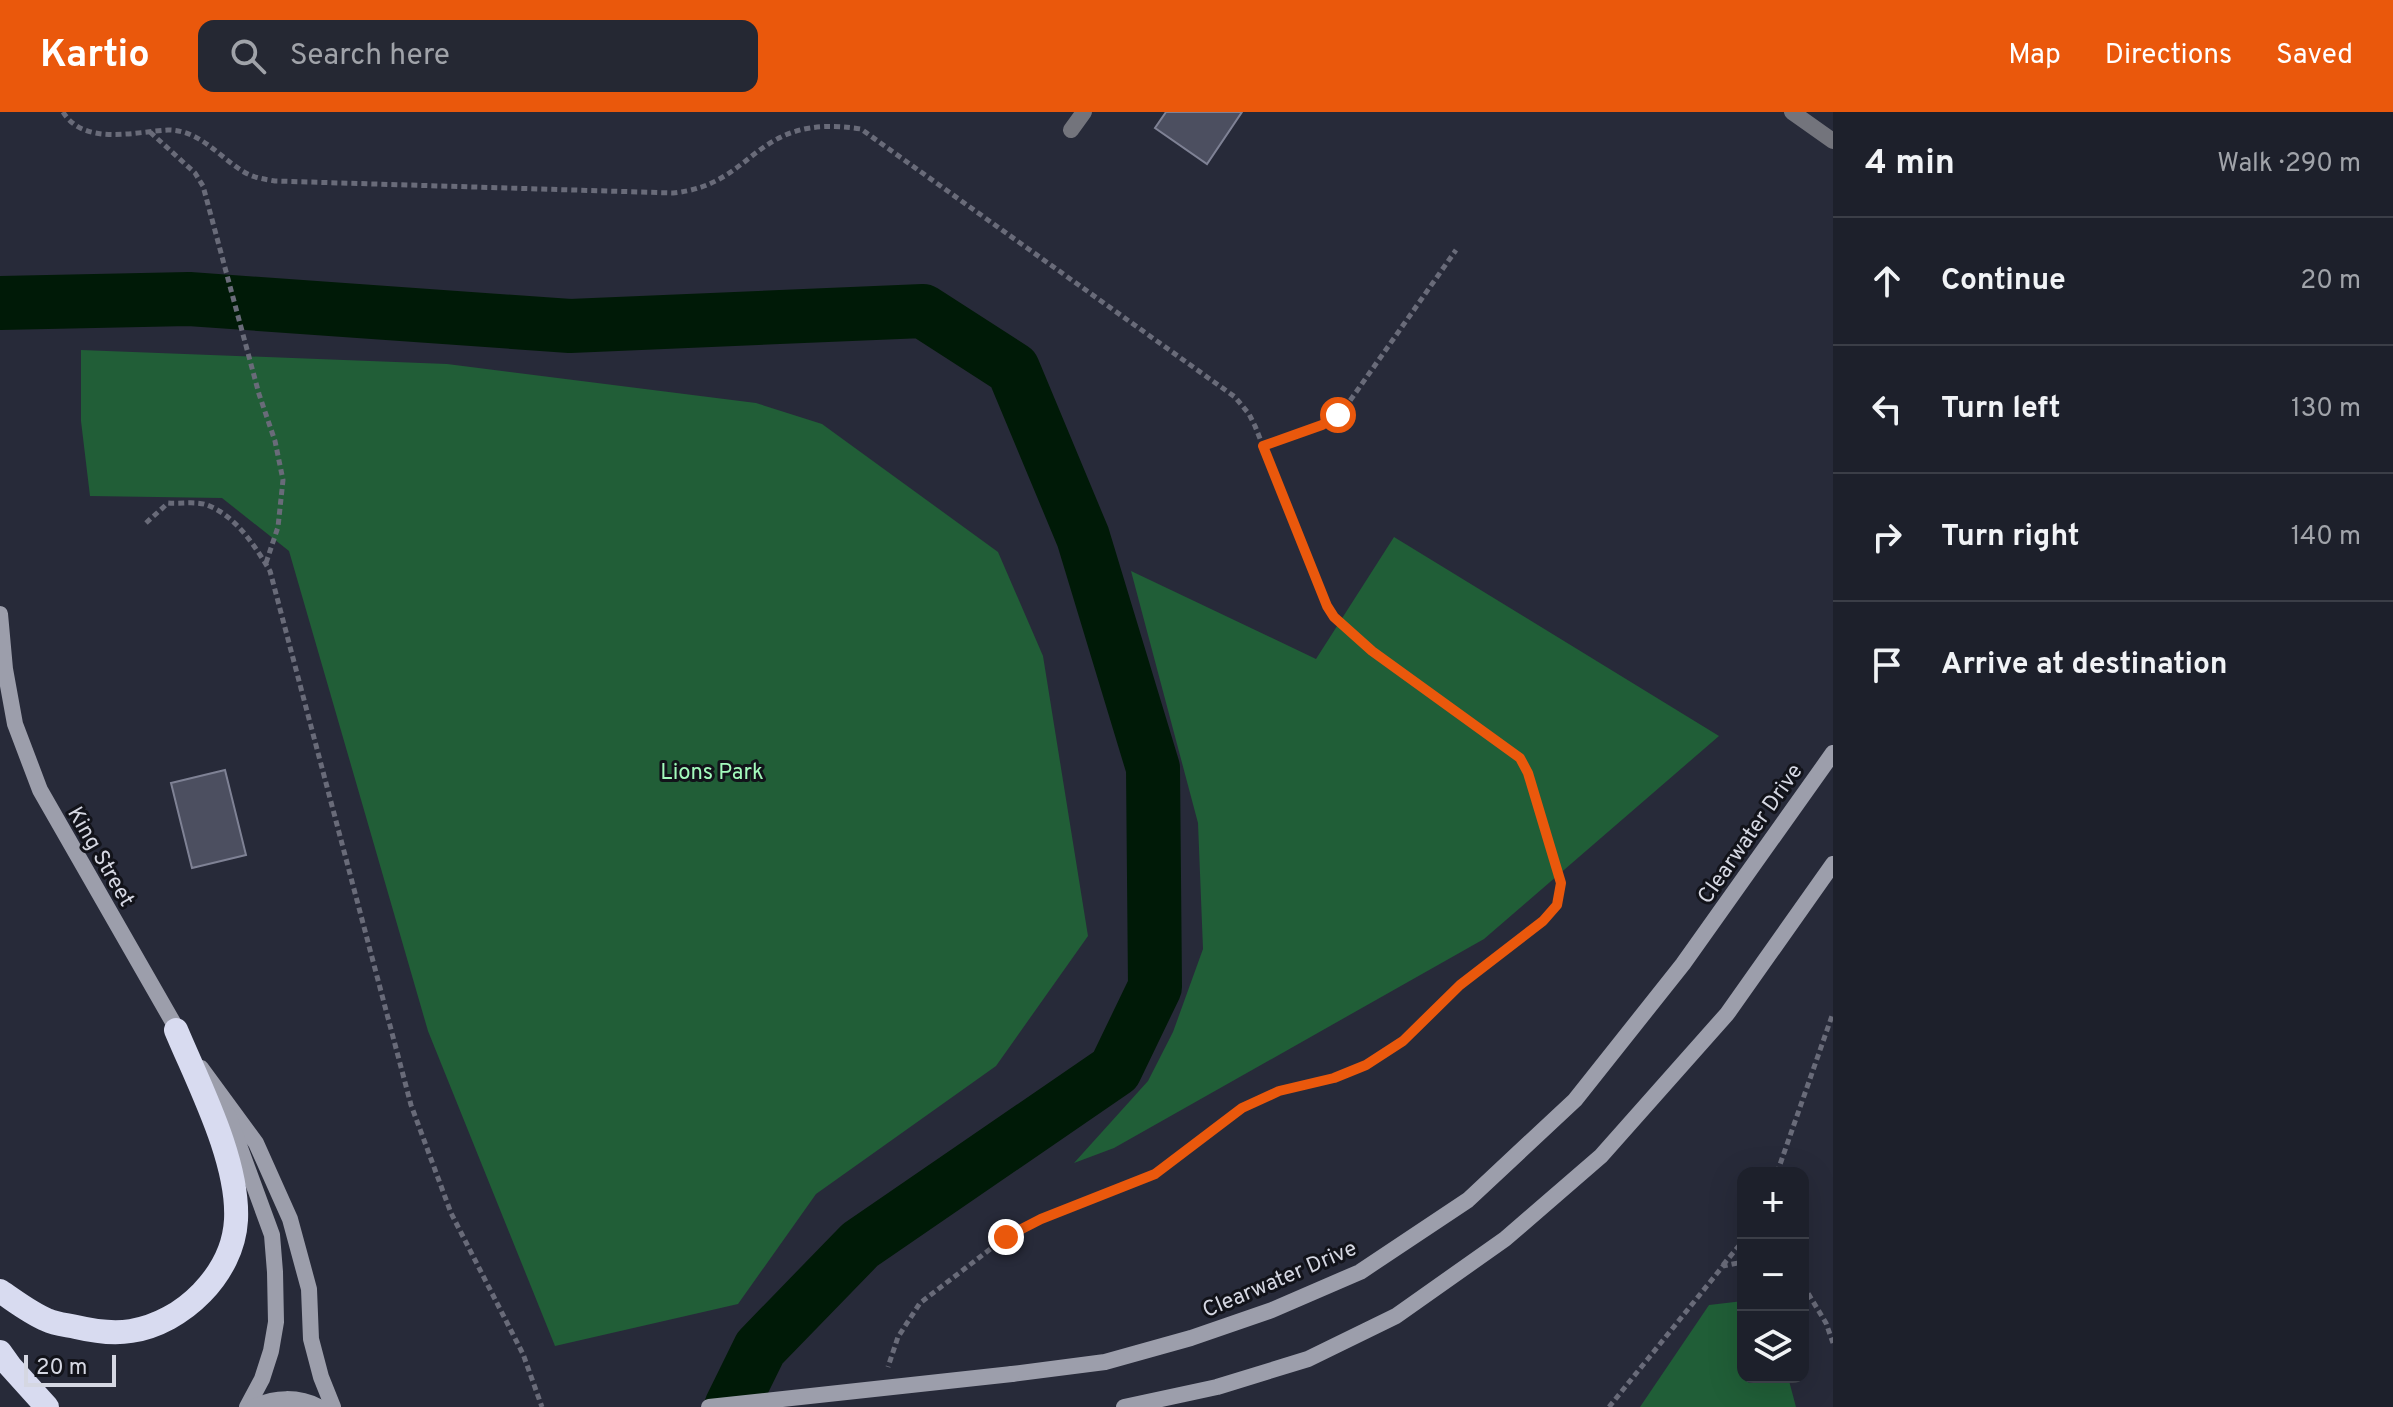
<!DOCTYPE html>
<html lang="en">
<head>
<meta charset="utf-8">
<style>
  :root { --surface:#1d202b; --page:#252833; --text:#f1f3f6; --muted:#a0a3a9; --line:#3b3e47; --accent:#ea580c }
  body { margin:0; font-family:Overpass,sans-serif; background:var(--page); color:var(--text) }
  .controls { position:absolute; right:24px; bottom:24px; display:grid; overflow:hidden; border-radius:16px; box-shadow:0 8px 32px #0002 }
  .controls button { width:72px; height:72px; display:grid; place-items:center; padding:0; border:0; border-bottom:2px solid var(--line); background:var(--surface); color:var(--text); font:40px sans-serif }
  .scale { position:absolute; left:24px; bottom:20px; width:92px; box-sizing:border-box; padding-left:8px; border:4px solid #d5d7e2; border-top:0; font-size:22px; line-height:28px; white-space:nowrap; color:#d5d7e2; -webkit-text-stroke:6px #12131a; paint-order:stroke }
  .stop { position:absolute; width:24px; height:24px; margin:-18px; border:6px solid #ea580c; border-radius:50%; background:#fff }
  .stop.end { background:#ea580c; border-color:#fff; box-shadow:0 2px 8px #0008 }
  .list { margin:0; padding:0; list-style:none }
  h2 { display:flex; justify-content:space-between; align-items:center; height:104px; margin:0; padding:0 32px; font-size:34px }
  h2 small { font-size:26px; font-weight:400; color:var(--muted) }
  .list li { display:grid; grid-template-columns:52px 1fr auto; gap:24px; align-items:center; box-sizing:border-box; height:128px; padding:0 32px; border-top:2px solid var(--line) }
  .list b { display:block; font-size:30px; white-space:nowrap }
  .list em { font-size:26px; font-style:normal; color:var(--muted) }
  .icon { flex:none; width:44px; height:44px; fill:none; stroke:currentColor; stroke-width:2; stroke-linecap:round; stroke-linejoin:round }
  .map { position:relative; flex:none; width:1833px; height:1295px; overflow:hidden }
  header { display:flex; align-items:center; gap:48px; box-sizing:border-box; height:112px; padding:0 40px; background:var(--accent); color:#fff }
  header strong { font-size:38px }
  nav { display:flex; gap:44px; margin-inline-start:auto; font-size:28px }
  .search { width:560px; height:72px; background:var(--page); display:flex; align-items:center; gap:20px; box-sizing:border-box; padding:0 28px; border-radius:16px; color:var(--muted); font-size:30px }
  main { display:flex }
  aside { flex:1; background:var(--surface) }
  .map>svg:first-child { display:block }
  .green { fill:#215e37 }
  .forest { fill:#205e37 }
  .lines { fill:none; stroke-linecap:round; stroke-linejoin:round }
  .river { stroke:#001a07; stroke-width:54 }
  .building { fill:#4c4f60; stroke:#7f8295; stroke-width:2 }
  .path { stroke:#696b79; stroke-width:5; stroke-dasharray:6 4; stroke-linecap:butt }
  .street { stroke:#73747c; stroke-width:16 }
  .secondary { stroke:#9c9eab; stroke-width:16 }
  .highway { stroke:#d8dbf0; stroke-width:24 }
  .secondary-bridge { stroke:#9c9eab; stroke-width:16 }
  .route { stroke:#ea580c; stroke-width:10 }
  .labels { text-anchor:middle; stroke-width:6; stroke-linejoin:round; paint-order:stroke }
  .park-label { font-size:22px; fill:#a3fbbc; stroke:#12131a }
  .street-label { font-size:22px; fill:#d5d7e2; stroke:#12131a }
</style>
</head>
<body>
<header>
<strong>Kartio</strong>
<div class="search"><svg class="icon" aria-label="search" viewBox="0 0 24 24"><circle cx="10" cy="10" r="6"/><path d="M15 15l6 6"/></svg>Search here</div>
<nav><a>Map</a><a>Directions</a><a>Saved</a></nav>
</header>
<main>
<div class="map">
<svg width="1833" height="1295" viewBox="0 0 1833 1295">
  <rect width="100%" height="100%" fill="#272a39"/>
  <polygon class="green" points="81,238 447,252 756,291 822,312 998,440 1043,544 1088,824 996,954 816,1082 738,1192 555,1234 428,919 289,439 222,386 90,384 81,309"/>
  <g class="forest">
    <polygon points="1394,425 1719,624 1484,827 1114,1036 1074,1051 1148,969 1173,920 1203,837 1198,711 1131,459 1316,547"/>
    <polygon points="1743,1189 1743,1265 1788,1265 1796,1295 1640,1295 1709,1193"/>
  </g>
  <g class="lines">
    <polyline class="river" points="0,191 189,187 570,214 923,199 1013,257 1083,425 1153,656 1155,875 1115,958 860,1133 760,1236 731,1295"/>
  </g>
  <g class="building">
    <polygon points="1166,0 1242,0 1207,52 1155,16"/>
    <polygon points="225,658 246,743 192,756 171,671"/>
  </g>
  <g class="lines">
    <g class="path">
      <path d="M 63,0 C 84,34 133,20 168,18 C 200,18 219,45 244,60 C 254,66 264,67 275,69 L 673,81 C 757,73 752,0 861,17 L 1235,285 L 1249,302 L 1255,314 L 1327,494 L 1334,505 L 1372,539 L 1520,646 L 1528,661 L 1556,749 L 1561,771 L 1557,793 L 1543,809 L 1460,873 L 1403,929 L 1366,953 L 1334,966 L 1279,979 L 1242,996 L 1155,1062 L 1041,1107 L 1006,1125 L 920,1191 L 898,1225 L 888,1255"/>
      <polyline points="150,20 195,61 203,74 259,282 275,329 283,368 278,415 266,451"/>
      <path d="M 1263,334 C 1293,323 1325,316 1347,293 L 1456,138"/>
      <path d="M 146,411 L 168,391 C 180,392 196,389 207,393 C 236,404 255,434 270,459 L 411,993 L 451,1101 L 523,1242 L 542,1295"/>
      <polyline points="1777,1061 1833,901"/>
      <polyline points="1723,1153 1743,1129"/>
      <polyline points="1803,1173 1826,1211 1833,1231"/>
      <polyline points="1609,1295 1723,1154 1743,1150"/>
    </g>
    <g class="street">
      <polyline points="1792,0 1833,29"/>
      <polyline points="1071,18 1084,0"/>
    </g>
    <g class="secondary">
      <polyline points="0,502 5,557 15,612 40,678 182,926"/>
      <polyline points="201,956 256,1031 290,1107 309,1177 311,1227 321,1265 333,1295"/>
      <polyline points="228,1003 272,1123 275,1160 276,1210 271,1239 262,1267 247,1295"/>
      <polyline points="1012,1262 1105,1250 1191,1226 1272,1198 1360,1160 1468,1088 1575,988 1683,852 1833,641"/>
      <path d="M 254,1295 C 274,1285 298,1284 319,1295"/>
      <polyline points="1124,1295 1217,1275 1308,1247 1396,1204 1505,1127 1601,1044 1727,902 1833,752"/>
    </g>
    <g class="highway">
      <path d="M 0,1179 C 15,1189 30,1201 47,1208 C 55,1212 67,1213 76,1215 C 93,1219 113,1222 131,1219 C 183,1211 233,1162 236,1108 C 239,1049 199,973 176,918"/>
      <polyline points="0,1240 10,1254 47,1295"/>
    </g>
    <polyline class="secondary-bridge" points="709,1295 1012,1262"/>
  </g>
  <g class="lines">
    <polyline class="route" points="1006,1125 1041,1107 1155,1062 1242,996 1279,979 1334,966 1366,953 1403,929 1460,873 1543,809 1557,793 1561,771 1528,661 1520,646 1372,539 1334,505 1327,494 1263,334 1322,313 1338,303"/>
  </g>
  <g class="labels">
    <g class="park-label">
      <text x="712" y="667">Lions Park</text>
    </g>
    <g class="street-label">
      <text transform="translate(1749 721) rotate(-55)" y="8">Clearwater Drive</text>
      <text transform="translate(102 744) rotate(60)" y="8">King Street</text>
      <text transform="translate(1279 1166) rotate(-23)" y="8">Clearwater Drive</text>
    </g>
  </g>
</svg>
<div class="controls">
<button>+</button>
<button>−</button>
<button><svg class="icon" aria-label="layers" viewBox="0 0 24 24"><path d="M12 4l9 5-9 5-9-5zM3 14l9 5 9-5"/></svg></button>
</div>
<div class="scale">20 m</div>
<div class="stop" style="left:1338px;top:303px"></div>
<div class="stop end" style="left:1006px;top:1125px"></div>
</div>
<aside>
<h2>4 min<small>Walk · 290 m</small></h2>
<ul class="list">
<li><svg class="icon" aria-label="ahead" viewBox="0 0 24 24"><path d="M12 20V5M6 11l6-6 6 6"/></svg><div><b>Continue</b></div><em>20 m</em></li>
<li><svg class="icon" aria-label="left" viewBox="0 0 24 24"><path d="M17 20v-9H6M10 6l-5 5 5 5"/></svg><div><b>Turn left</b></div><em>130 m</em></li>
<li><svg class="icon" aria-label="right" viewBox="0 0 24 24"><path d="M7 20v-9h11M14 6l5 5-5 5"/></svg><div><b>Turn right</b></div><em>140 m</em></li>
<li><svg class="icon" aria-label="arrive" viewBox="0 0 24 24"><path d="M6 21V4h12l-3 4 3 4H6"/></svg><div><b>Arrive at destination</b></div></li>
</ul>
</aside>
</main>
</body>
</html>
